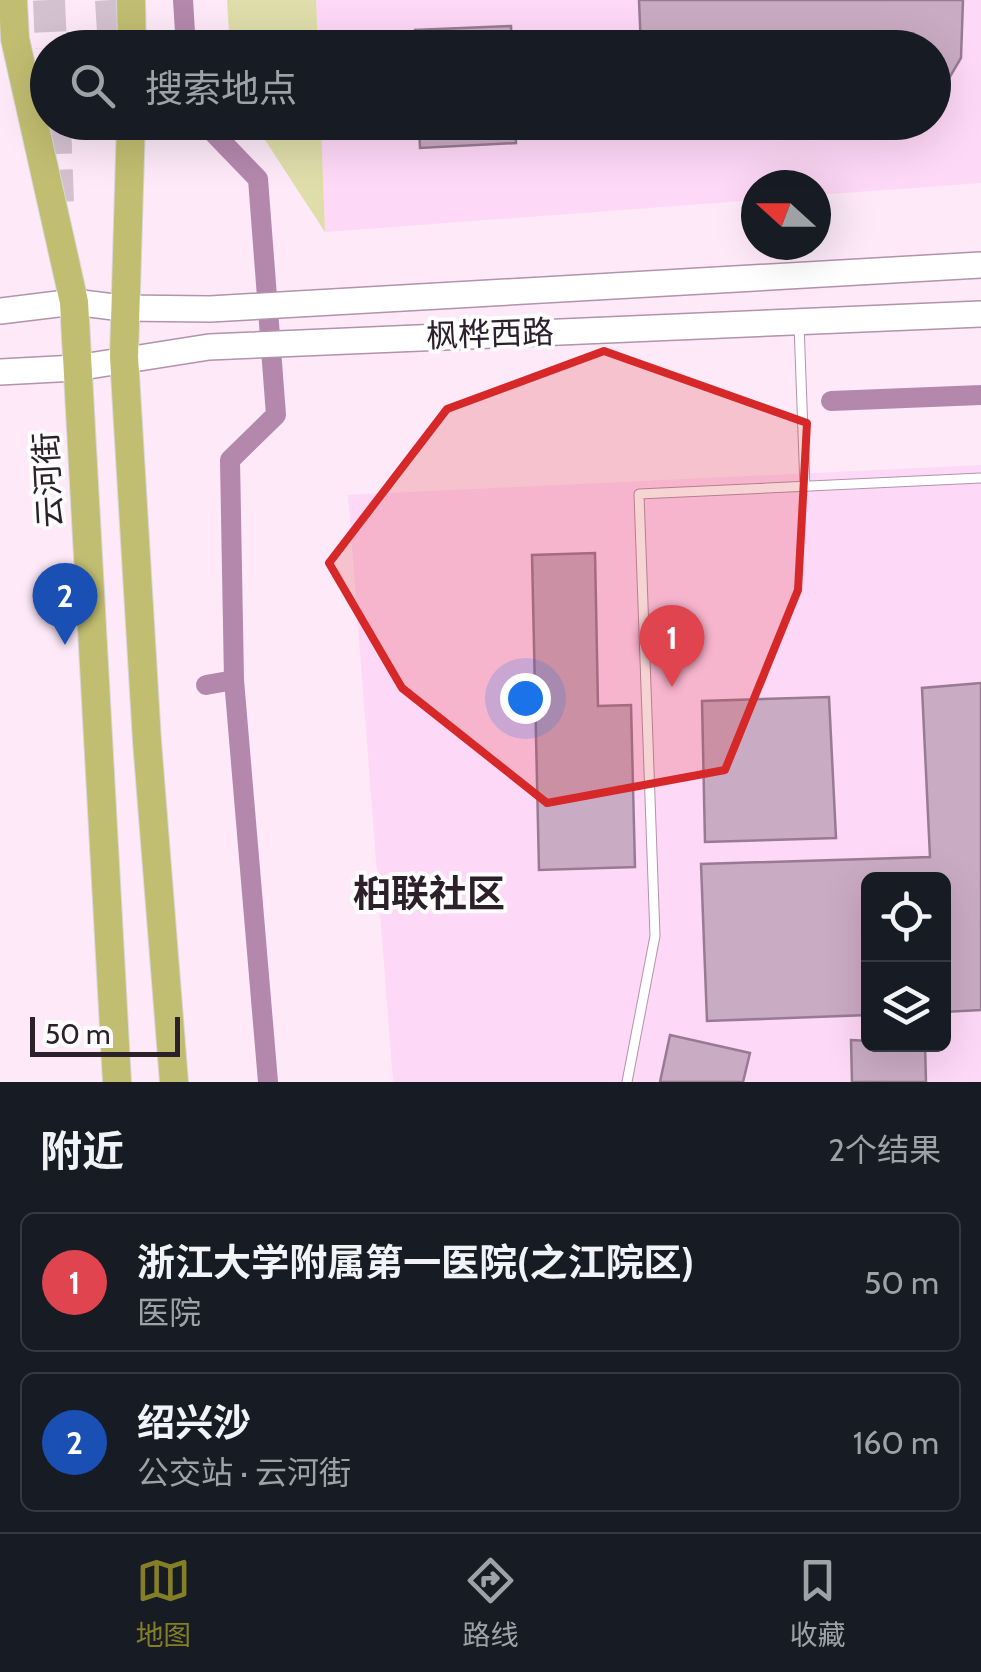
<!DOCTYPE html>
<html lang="zh">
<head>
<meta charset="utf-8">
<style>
  :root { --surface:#171b24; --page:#242831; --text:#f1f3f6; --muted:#9ea1a6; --line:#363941; --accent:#847f26 }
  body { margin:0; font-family:Cabin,"Noto Sans SC",sans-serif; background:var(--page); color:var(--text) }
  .controls { position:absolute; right:30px; bottom:30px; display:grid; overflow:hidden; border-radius:15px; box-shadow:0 10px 40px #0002 }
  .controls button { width:90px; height:90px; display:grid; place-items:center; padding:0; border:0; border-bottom:2px solid var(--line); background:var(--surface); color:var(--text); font:50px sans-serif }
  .compass { position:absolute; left:741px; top:170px; width:90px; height:90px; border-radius:50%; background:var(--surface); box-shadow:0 10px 40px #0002; rotate:291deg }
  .scale { position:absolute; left:30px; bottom:25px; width:150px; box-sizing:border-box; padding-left:10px; border:5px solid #2c212a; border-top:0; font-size:28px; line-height:35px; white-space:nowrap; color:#2c212a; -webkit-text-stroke:8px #fdfdfd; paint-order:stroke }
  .you { position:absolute; left:525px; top:698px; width:35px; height:35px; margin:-25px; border:8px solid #fff; border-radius:50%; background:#1a73e8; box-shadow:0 0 0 15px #1a73e833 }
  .badge { display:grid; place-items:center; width:65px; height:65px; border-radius:50%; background:var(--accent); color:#fff; font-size:32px; font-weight:700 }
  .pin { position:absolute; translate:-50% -82px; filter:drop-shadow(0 2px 5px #0008) }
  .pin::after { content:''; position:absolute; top:52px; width:35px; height:30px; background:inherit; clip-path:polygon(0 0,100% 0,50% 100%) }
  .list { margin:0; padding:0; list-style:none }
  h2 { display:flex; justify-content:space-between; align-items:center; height:130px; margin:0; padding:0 40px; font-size:42px }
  h2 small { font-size:32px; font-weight:400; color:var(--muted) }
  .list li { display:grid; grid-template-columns:65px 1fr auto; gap:30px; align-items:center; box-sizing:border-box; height:140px; margin:0 20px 20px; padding:0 20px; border:2px solid var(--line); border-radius:15px }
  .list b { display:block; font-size:38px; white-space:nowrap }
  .list p { margin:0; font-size:32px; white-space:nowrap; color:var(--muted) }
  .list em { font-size:32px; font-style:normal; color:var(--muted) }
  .icon { flex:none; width:55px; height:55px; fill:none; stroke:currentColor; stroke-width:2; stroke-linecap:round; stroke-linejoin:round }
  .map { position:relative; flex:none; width:981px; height:1082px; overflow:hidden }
  .search { position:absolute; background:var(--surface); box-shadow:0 10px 40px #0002; left:30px; right:30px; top:30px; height:110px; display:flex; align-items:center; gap:25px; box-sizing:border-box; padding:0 35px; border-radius:55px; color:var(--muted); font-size:38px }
  .sheet { height:450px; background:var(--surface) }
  nav { display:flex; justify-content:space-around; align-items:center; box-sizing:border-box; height:140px; border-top:2px solid var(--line); background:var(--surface); font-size:28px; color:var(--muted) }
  nav a { display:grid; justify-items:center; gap:5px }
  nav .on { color:var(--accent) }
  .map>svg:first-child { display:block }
  .built { fill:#fed8f7; fill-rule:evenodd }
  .green { fill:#dfdda9 }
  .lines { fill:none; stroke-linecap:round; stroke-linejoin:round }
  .canal { stroke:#b488ac; stroke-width:20 }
  .building { fill:#caabc4; stroke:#987b93; stroke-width:2.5 }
  .highway-tunnel { stroke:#d3c1cf; stroke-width:32; stroke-dasharray:32 16; stroke-linecap:butt }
  .lane-casing { stroke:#b193ab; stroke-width:11 }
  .secondary-casing { stroke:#b193ab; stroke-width:28 }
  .primary-casing { stroke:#d9d7d9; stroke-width:30 }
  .lane { stroke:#fff; stroke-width:9 }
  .secondary { stroke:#fff; stroke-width:25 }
  .primary { stroke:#c1bd71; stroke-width:28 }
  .marked { fill:#d62828; fill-opacity:0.2; stroke:#d62828; stroke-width:8; stroke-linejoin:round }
  .labels { text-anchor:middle; stroke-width:8; stroke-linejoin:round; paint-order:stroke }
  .street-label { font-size:32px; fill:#2c212a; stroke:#fdfdfd }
  .quarter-label { font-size:38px; font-weight:bold; fill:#2c212a; stroke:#fdfdfd }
</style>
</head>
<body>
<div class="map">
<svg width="981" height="1082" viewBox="0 0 981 1082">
  <rect width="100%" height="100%" fill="#fde9f8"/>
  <g class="built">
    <polygon points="316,0 981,0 981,183 816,195 816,185 756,185 756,200 325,232 321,123 934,122 934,48 318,47"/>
    <path d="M 981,465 L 981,1082 L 393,1082 L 348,495 ZM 868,879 L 944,879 L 944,1044 L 868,1044 Z"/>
  </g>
  <g class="green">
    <polygon points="227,0 316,0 318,47 230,47"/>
    <polygon points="254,123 321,123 325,232"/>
  </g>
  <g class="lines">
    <g class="canal">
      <polyline points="183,0 186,48"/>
      <polyline points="203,122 258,179 276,415 230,460 234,680 268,1082"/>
      <polyline points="831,401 981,395"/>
      <polyline points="206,685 234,680"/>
    </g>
  </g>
  <g class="building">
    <polygon points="639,0 963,0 961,58 944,87 934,94 934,48 641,48"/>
    <polygon points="511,26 512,48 415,48 415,30"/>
    <polygon points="419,122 515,122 516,143 420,148"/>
    <polygon points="595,553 598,706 631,705 635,867 539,870 532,555"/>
    <polygon points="981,683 981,1010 944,1012 944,879 868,879 868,1015 707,1021 701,864 930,857 922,688"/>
    <polygon points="829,697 836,838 705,842 702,701"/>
    <polygon points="670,1035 750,1053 743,1082 660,1082"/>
    <polygon points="851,1040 925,1044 926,1082 852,1082"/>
  </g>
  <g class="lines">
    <g class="highway-tunnel">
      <polyline points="49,0 51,48"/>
      <polyline points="111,0 114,48"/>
      <polyline points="55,122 58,203"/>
    </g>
    <g class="lane-casing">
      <g id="lane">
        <polyline points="799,324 805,487"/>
        <polyline points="627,1082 655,936 639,494 981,478"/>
      </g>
    </g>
    <g class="secondary-casing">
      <g id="secondary">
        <polyline points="0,311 74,302 122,308 210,309 981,265"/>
        <polyline points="0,372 76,368 209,347 981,314"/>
      </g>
    </g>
    <g class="primary-casing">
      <g id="primary">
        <polyline points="13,0 15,39 74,302 117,1082"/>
        <polyline points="131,0 132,48"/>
        <polyline points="131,122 124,357 147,741 174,1082"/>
      </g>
    </g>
    <use href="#lane" class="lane"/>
    <use href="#secondary" class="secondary"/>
    <use href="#primary" class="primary"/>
  </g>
  <path class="marked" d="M 604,351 L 807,423 L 798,590 L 725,770 L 547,803 L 402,688 L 329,563 L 447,409 Z"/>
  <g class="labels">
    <g class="street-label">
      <text transform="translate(490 334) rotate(-2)" y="11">枫桦西路</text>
      <text transform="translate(48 480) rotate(-93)" y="11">云河街</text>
    </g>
    <g class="quarter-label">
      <text x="429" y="907">桕联社区</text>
    </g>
  </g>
</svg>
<div class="controls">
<button><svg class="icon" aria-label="locate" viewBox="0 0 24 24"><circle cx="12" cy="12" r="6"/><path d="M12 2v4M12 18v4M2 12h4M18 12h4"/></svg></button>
<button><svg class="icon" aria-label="layers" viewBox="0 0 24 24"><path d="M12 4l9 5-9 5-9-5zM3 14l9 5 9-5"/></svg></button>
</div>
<svg class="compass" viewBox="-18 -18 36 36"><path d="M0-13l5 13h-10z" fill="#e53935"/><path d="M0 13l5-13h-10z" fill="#9ea1a6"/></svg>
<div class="scale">50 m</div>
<div class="you"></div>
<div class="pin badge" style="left:672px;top:687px;background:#e0444e">1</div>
<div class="pin badge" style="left:65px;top:645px;background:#1a4fb4">2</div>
<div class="search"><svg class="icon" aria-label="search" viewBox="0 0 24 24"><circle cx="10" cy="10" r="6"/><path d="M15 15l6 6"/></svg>搜索地点</div>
</div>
<section class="sheet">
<h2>附近<small>2个结果</small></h2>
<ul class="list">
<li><span class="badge" style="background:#e0444e">1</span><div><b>浙江大学附属第一医院(之江院区)</b><p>医院</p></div><em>50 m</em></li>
<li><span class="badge" style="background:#1a4fb4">2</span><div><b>绍兴沙</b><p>公交站 · 云河街</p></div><em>160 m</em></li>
</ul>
</section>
<nav>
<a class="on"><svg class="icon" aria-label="map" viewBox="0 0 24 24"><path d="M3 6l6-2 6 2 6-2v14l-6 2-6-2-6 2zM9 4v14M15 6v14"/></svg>地图</a>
<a><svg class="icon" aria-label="directions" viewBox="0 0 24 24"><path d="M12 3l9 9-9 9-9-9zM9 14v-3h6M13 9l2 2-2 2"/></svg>路线</a>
<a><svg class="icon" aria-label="saved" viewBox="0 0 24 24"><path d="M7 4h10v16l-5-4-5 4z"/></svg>收藏</a>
</nav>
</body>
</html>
